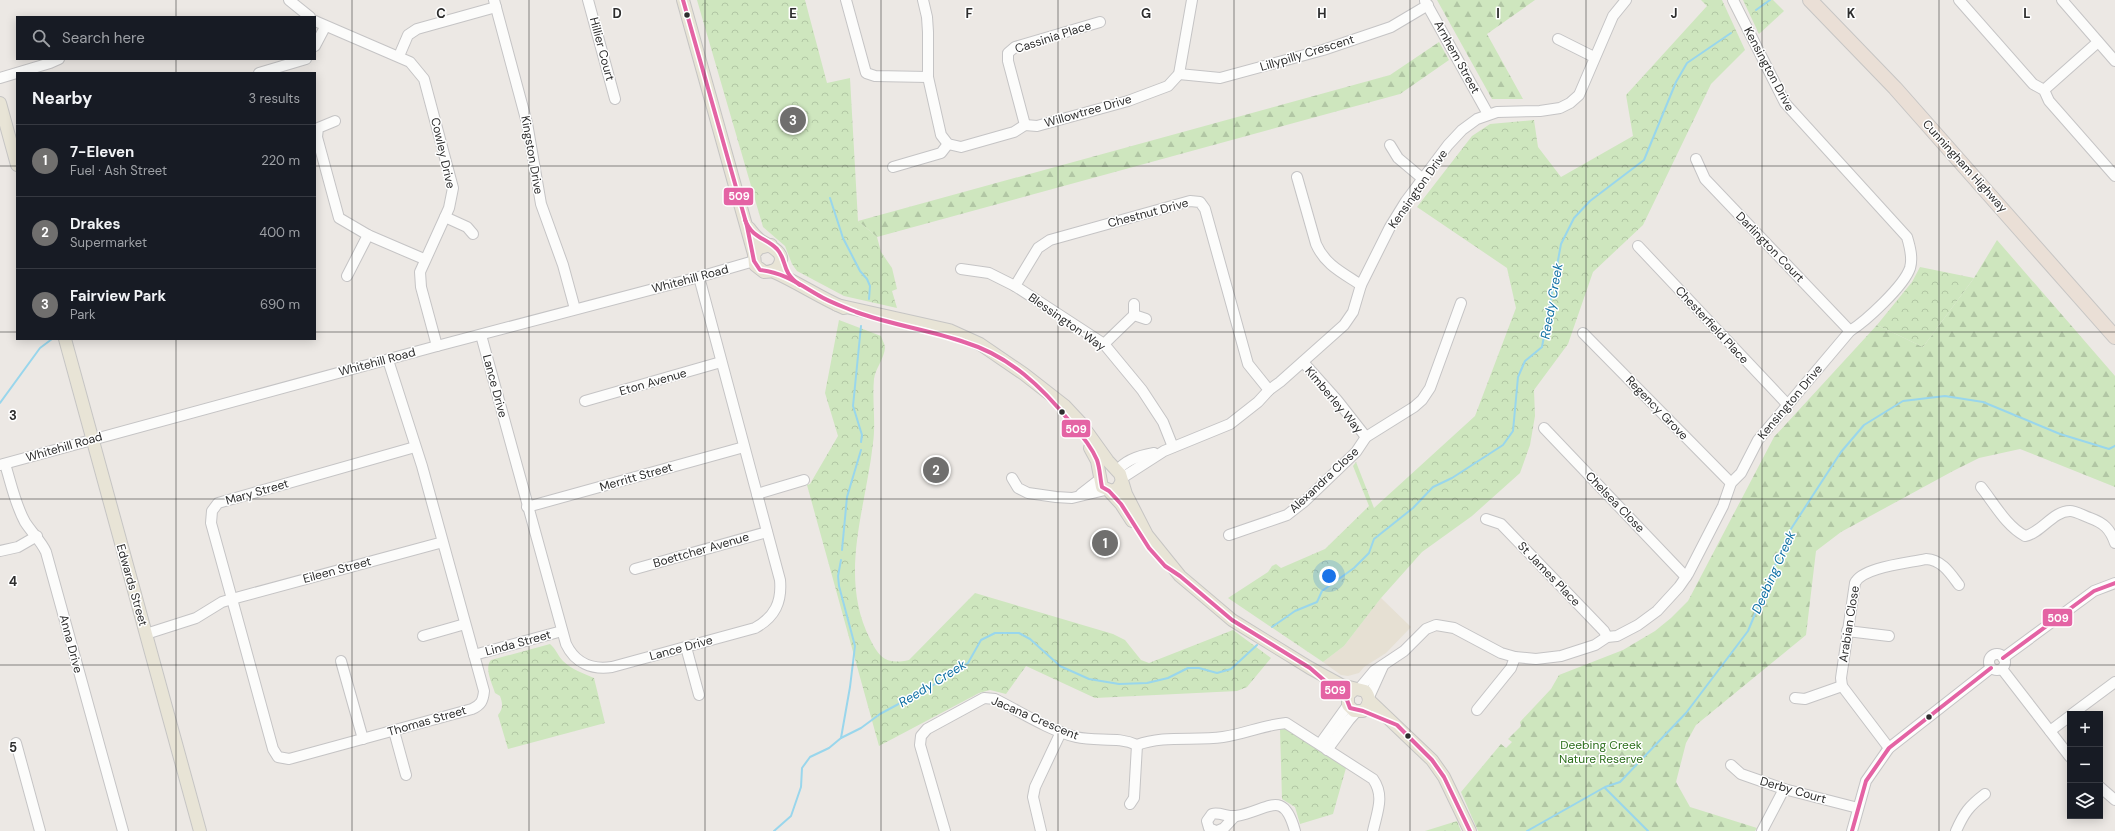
<!DOCTYPE html>
<html lang="en">
<head>
<meta charset="utf-8">
<style>
  :root { --surface:#171b24; --page:#20242c; --text:#f1f3f6; --muted:#9ea1a6; --line:#363941; --accent:#706f6e }
  body { margin:0; font-family:"DM Sans",sans-serif; background:var(--page); color:var(--text) }
  .controls { position:absolute; right:12px; bottom:12px; display:grid; overflow:hidden; border-radius:0px; box-shadow:0 2px 10px #0003 }
  .controls button { width:36px; height:36px; display:grid; place-items:center; padding:0; border:0; border-bottom:1px solid var(--line); background:var(--surface); color:var(--text); font:20px sans-serif }
  .you { position:absolute; left:1329px; top:576px; width:14px; height:14px; margin:-10px; border:3px solid #fff; border-radius:50%; background:#1a73e8; box-shadow:0 0 0 6px #1a73e833 }
  .badge { display:grid; place-items:center; width:26px; height:26px; border-radius:50%; background:var(--accent); color:#fff; font-size:13px; font-weight:700 }
  .pin { position:absolute; translate:-50% -50%; border:2px solid #fff; box-shadow:0 1px 4px #0006 }
  .list { margin:0; padding:0; list-style:none }
  h2 { display:flex; justify-content:space-between; align-items:center; height:52px; margin:0; padding:0 16px; font-size:17px }
  h2 small { font-size:13px; font-weight:400; color:var(--muted) }
  .list li { display:grid; grid-template-columns:26px 1fr auto; gap:12px; align-items:center; box-sizing:border-box; height:72px; padding:0 16px; border-top:1px solid var(--line) }
  .list b { display:block; font-size:15px; white-space:nowrap }
  .list p { margin:0; font-size:13px; white-space:nowrap; color:var(--muted) }
  .list em { font-size:13px; font-style:normal; color:var(--muted) }
  .icon { flex:none; width:22px; height:22px; fill:none; stroke:currentColor; stroke-width:2; stroke-linecap:round; stroke-linejoin:round }
  .map { position:relative; flex:none; width:2115px; height:831px; overflow:hidden }
  .search { position:absolute; background:var(--surface); box-shadow:0 2px 10px #0003; left:16px; top:16px; width:300px; height:44px; display:flex; align-items:center; gap:10px; box-sizing:border-box; padding:0 14px; border-radius:0px; color:var(--muted); font-size:15px }
  .panel { position:absolute; background:var(--surface); box-shadow:0 2px 10px #0003; left:16px; top:72px; width:300px; height:268px; border-radius:0px }
  .map>svg:first-child { display:block }
  .education { fill:#e6e0d3 }
  .forest { fill:url(#forest-firs) }
  .park { fill:url(#park-crowns) }
  .lines { fill:none; stroke-linecap:round; stroke-linejoin:round }
  .stream { stroke:#99d6ec; stroke-width:2 }
  .minor-casing { stroke:#c5c4c5; stroke-width:12 }
  .major-casing { stroke:#c6c5c4; stroke-width:14 }
  .highway-casing { stroke:#c6c5c4; stroke-width:16 }
  .minor { stroke:#fcfcfb; stroke-width:10 }
  .major { stroke:#e8e4d6; stroke-width:12 }
  .highway { stroke:#eadfd6; stroke-width:14 }
  .bus-1-casing { stroke:#fff; stroke-width:7 }
  .bus-1 { stroke:#e463a4; stroke-width:4 }
  .grid { fill:none; stroke:#2e2e2e; stroke-width:1; stroke-opacity:0.55 }
  .bus-dot { fill:#2e2e2e; stroke:#fff; stroke-width:1.5 }
  .labels { text-anchor:middle; stroke-width:3; stroke-linejoin:round; paint-order:stroke }
  .street-label { font-size:12px; fill:#2e2e2e; stroke:#fff }
  .park-label { font-size:12px; fill:#2c6e1b; stroke:#fff }
  .water-label { font-size:13px; font-style:italic; fill:#0d6fa3; stroke:#fff }
  .grid-label { font-size:13px; text-anchor:middle; font-weight:bold; fill:#2e2e2e; stroke:#fff; stroke-width:3; stroke-linejoin:round; paint-order:stroke }
  .line-badge { stroke:#fff; stroke-width:1.5 }
  .badge-label { font-size:11px; text-anchor:middle; font-weight:bold; fill:#fff }
</style>
</head>
<body>
<div class="map">
<svg width="2115" height="831" viewBox="0 0 2115 831">
  <defs>
    <pattern id="forest-firs" width="22" height="20" patternUnits="userSpaceOnUse"><rect width="22" height="20" fill="#cee6be"/><path d="M5 1l3.5 6h-7zM16 11l3.5 6h-7z" fill="#b1c6a4"/></pattern>
    <pattern id="park-crowns" width="20" height="18" patternUnits="userSpaceOnUse"><rect width="20" height="18" fill="#cee6be"/><path d="M2 6a3 3 0 1 1 6 0M12 15a3 3 0 1 1 6 0" fill="none" stroke="#b1c6a4"/></pattern>
  </defs>
  <rect width="100%" height="100%" fill="#ece8e4"/>
  <polygon class="education" points="1381,598 1411,627 1386,653 1364,667 1359,673 1348,676 1341,675 1323,662 1344,646"/>
  <g class="forest">
    <polygon points="1437,0 1535,0 1487,34 1523,99 1492,99"/>
    <polygon points="1439,42 1449,60 1400,94 877,237 858,221 1390,75"/>
    <polygon points="1997,240 2115,376 2115,487 2020,449 1979,458 1953,471 1841,532 1816,551 1806,635 1696,725 1686,743 1676,782 1690,807 1757,828 1755,831 1478,831 1461,792 1501,744 1506,748 1512,742 1508,739 1521,726 1520,722 1551,689 1559,675 1623,650 1655,631 1671,618 1688,601 1774,437 1877,325 1923,347 1974,278"/>
  </g>
  <g class="park">
    <polygon points="697,0 805,0 827,83 850,78 858,221 877,237 881,252 892,268 897,289 892,291 897,308 844,296 797,271 792,264 785,246 763,227"/>
    <polygon points="1701,0 1722,0 1745,50 1711,84 1643,225 1593,272 1568,344 1534,390 1535,416 1530,445 1520,473 1472,516 1422,552 1381,598 1344,646 1323,662 1228,598 1268,572 1272,566 1276,564 1281,568 1325,549 1369,506 1353,466 1356,462 1374,508 1475,416 1516,308 1507,268 1417,207 1472,136 1490,124 1534,120 1538,147 1561,177 1633,136 1626,95 1707,6"/>
    <polygon points="1743,0 1773,0 1784,11 1759,34"/>
    <polygon points="1920,267 1974,278 1923,347 1877,325 1912,282"/>
    <path d="M 839,320 L 881,336 C 882,340 885,344 885,348 C 884,359 875,369 874,379 C 872,400 876,422 873,443 C 866,508 838,576 870,639 C 879,658 887,665 909,660 L 975,593 L 1113,634 L 1125,640 L 1141,660 L 1149,663 L 1233,630 L 1271,658 L 1247,687 L 1237,691 L 1095,698 L 1026,666 L 1006,694 L 990,690 L 979,693 L 879,746 L 807,485 L 810,484 L 838,436 L 825,393 Z"/>
    <path d="M 550,644 C 556,649 558,656 563,661 C 572,670 583,673 594,678 L 605,723 L 508,749 L 498,715 C 503,709 503,704 500,696 L 495,693 C 492,683 484,668 491,660 Z"/>
    <polygon points="1289,728 1346,768 1333,814 1300,824 1295,807 1282,799 1280,729"/>
    <polygon points="1457,821 1461,831 1425,831"/>
  </g>
  <g class="lines">
    <g class="stream">
      <polyline points="1756,10 1770,0"/>
      <polyline points="830,198 843,238 860,271 867,279 870,286 869,299"/>
      <polyline points="0,403 40,348 52,339"/>
      <polyline points="861,442 862,435 853,406 861,326"/>
      <polyline points="842,550 847,497 861,450"/>
      <polyline points="841,560 838,576 839,586 855,646 850,687 841,738"/>
      <polyline points="1272,627 1295,611 1317,602 1322,591 1354,568 1369,553 1374,539 1413,508 1433,487 1452,478 1503,445 1513,431 1518,377 1525,361 1542,347 1561,244 1574,218 1590,201 1644,160 1676,82 1687,63 1731,33"/>
      <polyline points="1605,788 1648,831"/>
      <polyline points="774,831 791,816 801,787 802,768 810,757 829,748 841,738 861,728 880,714 930,687 968,663 981,640 995,633 1019,633 1030,639 1060,666 1089,679 1119,684 1147,683 1168,678 1188,668 1199,668 1217,673 1231,669 1257,645"/>
      <polyline points="1527,831 1605,787 1620,782 1686,713 1748,631 1789,532 1841,452 1864,425 1903,401 1945,396 1983,402 2060,434 2109,449 2115,446"/>
    </g>
    <g class="minor-casing">
      <g id="minor">
        <polyline points="289,0 310,17"/>
        <polyline points="494,0 527,123 541,204 563,265 575,309"/>
        <polyline points="588,0 615,99"/>
        <polyline points="846,0 866,73 875,76 928,77"/>
        <polyline points="923,0 927,17 928,32 928,77 941,135 948,144 961,147 1014,132 1025,125 1037,126 1128,101 1168,86 1179,74 1192,0"/>
        <polyline points="1959,0 2033,84 2044,90 2049,101 2115,176"/>
        <polyline points="2062,0 2115,61"/>
        <polyline points="1425,1 1488,114"/>
        <polyline points="315,21 410,62 424,79 453,188 449,208 420,272 421,287 437,346"/>
        <polyline points="1558,39 1594,57"/>
        <polyline points="315,46 325,27"/>
        <polyline points="399,56 408,35 417,29 496,7"/>
        <polyline points="259,73 306,59"/>
        <polyline points="1179,74 1220,78 1323,50 1391,27 1428,5"/>
        <polyline points="0,78 50,63 59,59"/>
        <polyline points="2044,90 2098,42"/>
        <polyline points="335,121 318,128 317,137 339,218 368,235 424,259"/>
        <polyline points="1025,125 1008,61 1008,53 1015,47 1100,22"/>
        <polyline points="1390,145 1398,158 1423,179"/>
        <polyline points="1696,159 1705,179 1850,331"/>
        <polyline points="893,167 941,153 948,144"/>
        <path d="M 1297,177 L 1316,244 C 1325,265 1343,273 1361,285"/>
        <polyline points="445,217 467,227 473,234"/>
        <polyline points="1638,246 1787,404"/>
        <polyline points="961,269 989,273 1015,286 1104,344 1142,390 1163,422 1173,447"/>
        <polyline points="347,276 368,235"/>
        <polyline points="1015,286 1038,248 1050,240 1190,201 1200,202 1205,209 1248,364 1269,390"/>
        <polyline points="1134,304 1134,315 1146,319"/>
        <polyline points="1583,333 1731,483"/>
        <path d="M 481,335 L 566,644 C 575,663 592,670 612,667 L 755,628 C 775,617 782,602 780,580 L 699,277"/>
        <polyline points="1104,344 1134,315"/>
        <path d="M 388,360 L 422,466 L 484,691 C 483,701 481,705 472,709 L 289,759 L 278,757 L 273,749 L 232,599 L 443,542"/>
        <polyline points="1303,362 1337,400 1366,437"/>
        <polyline points="585,401 721,362"/>
        <polyline points="1544,428 1686,577"/>
        <path d="M 5,464 C 11,483 15,504 25,522 C 32,533 41,541 46,552 L 123,831"/>
        <polyline points="0,465 437,346 699,277 754,261"/>
        <path d="M 1117,471 C 1125,460 1142,455 1154,453"/>
        <polyline points="1012,478 1018,488 1028,493 1056,497 1072,498 1105,490"/>
        <polyline points="1122,478 1164,451 1230,424 1258,402 1269,390 1280,382 1344,325 1353,312 1361,285 1390,227 1406,201 1448,145 1462,130 1477,119 1497,112 1540,111 1560,108 1570,103 1579,95 1613,16 1626,0"/>
        <path d="M 1981,487 C 1994,503 2006,526 2025,536 C 2041,533 2053,511 2070,511 C 2076,511 2084,516 2090,518 C 2104,523 2110,529 2115,543"/>
        <polyline points="757,494 804,480"/>
        <polyline points="1081,494 1099,480"/>
        <polyline points="527,507 744,447"/>
        <polyline points="1486,519 1501,524 1604,631 1607,637"/>
        <polyline points="1229,535 1287,515 1305,501 1356,452 1366,437 1414,407 1422,400 1430,388 1461,303"/>
        <polyline points="0,551 18,547 37,536"/>
        <polyline points="635,569 767,532"/>
        <polyline points="1847,631 1889,636"/>
        <polyline points="146,634 196,618 222,602 232,599 211,523 212,511 218,503 415,447"/>
        <polyline points="423,636 465,624"/>
        <polyline points="686,647 699,695"/>
        <circle cx="1997" cy="662" r="8"/>
        <polyline points="474,655 562,631"/>
        <polyline points="2003,658 2094,591 2115,583"/>
        <polyline points="341,661 363,739"/>
        <polyline points="2002,669 2070,757"/>
        <path d="M 1359,689 L 1374,671 L 1404,651 L 1426,629 L 1436,625 L 1454,628 L 1501,653 L 1515,657 L 1536,659 L 1561,656 L 1595,645 L 1607,637 L 1617,636 L 1638,625 L 1657,611 L 1679,587 L 1688,574 L 1723,506 L 1731,483 L 1741,473 L 1758,440 L 1850,331 C 1866,321 1904,286 1910,268 C 1913,258 1910,247 1907,237 L 1785,103 L 1733,0"/>
        <polyline points="1369,697 1383,666"/>
        <polyline points="1795,698 1805,699 1842,686"/>
        <polyline points="1477,710 1511,668 1515,657"/>
        <polyline points="2072,714 2115,682"/>
        <polyline points="394,731 406,775"/>
        <polyline points="2050,731 2070,716"/>
        <polyline points="16,743 40,831"/>
        <polyline points="1320,744 1348,705"/>
        <path d="M 1889,748 L 1842,686 L 1841,678 L 1855,583 C 1862,567 1909,563 1926,559 C 1942,560 1950,573 1959,585"/>
        <polyline points="1327,750 1349,720 1357,711"/>
        <polyline points="1731,765 1741,774 1784,789 1858,808"/>
        <polyline points="2100,787 2115,800"/>
        <polyline points="1130,804 1134,798 1137,745"/>
        <path d="M 945,831 L 920,745 L 921,736 L 927,729 L 984,698 L 995,699 C 1021,712 1048,730 1076,737 C 1097,742 1118,736 1137,745 C 1164,735 1194,741 1223,737 C 1244,734 1264,725 1286,723 L 1373,779 C 1385,796 1377,812 1373,831"/>
        <polyline points="1041,831 1033,797 1035,787 1061,732"/>
        <path d="M 1216,831 L 1209,828 L 1207,821 L 1212,814 C 1220,812 1227,817 1236,816 C 1268,811 1283,787 1295,831"/>
        <polyline points="1217,831 1224,828 1235,816"/>
        <polyline points="1762,831 1784,789"/>
        <polyline points="1852,831 1866,781 1889,748 1991,668"/>
        <path d="M 1956,831 C 1964,813 1969,806 1985,794"/>
      </g>
    </g>
    <g class="major-casing">
      <g id="major">
        <polyline points="683,0 754,254"/>
        <polyline points="0,103 17,165"/>
        <path d="M 749,228 C 752,232 756,237 760,240 C 768,246 789,252 778,267 C 775,271 770,272 764,272 L 755,265 L 754,254 L 759,248 L 771,245"/>
        <path d="M 772,271 C 797,282 819,297 844,308"/>
        <path d="M 837,305 L 949,330 L 980,344 L 1024,374 L 1065,406 L 1080,422 L 1108,461 L 1120,474 L 1126,494 L 1147,535 L 1180,576 L 1199,592 L 1232,620 L 1310,668 L 1341,685 L 1365,691 C 1371,698 1370,705 1363,711 L 1354,711 L 1348,705 L 1348,695 L 1355,689"/>
        <polyline points="65,339 200,831"/>
        <polyline points="1090,448 1097,461 1102,487 1112,491 1118,488 1122,481"/>
        <polyline points="1109,491 1121,504 1132,521"/>
        <polyline points="1369,700 1432,760 1444,777 1470,831"/>
      </g>
    </g>
    <g class="highway-casing">
      <polyline id="highway" points="1810,0 1895,88 2115,337"/>
    </g>
    <use href="#minor" class="minor"/>
    <use href="#major" class="major"/>
    <use href="#highway" class="highway"/>
    <g class="bus-1-casing">
      <g id="bus-1">
        <path d="M 683,0 L 747,226 L 754,261 L 760,270 C 782,272 799,284 818,295 C 829,302 844,307 856,312 C 892,325 929,330 964,342 C 1010,356 1042,387 1071,423 C 1081,434 1091,446 1097,460 C 1100,468 1100,478 1102,487 L 1109,491 L 1121,504 L 1149,548 L 1165,566 L 1180,576 L 1232,620 L 1310,668 L 1347,700 L 1350,708 L 1363,711 L 1397,725 L 1432,760 L 1444,777 L 1470,831"/>
        <path d="M 745,220 C 753,239 765,237 777,249 C 788,261 780,271 800,285"/>
        <polyline points="2003,658 2094,591 2115,583"/>
        <polyline points="1852,831 1866,781 1889,748 1991,668"/>
      </g>
    </g>
    <use href="#bus-1" class="bus-1"/>
  </g>
  <path class="grid" d="M 176,0 L 176,17M 352,0 L 352,831M 529,0 L 529,831M 705,0 L 705,831M 881,0 L 881,831M 1058,0 L 1058,831M 1234,0 L 1234,831M 1410,0 L 1410,831M 1586,0 L 1586,831M 1762,0 L 1762,831M 1939,0 L 1939,831M 176,59 L 176,73M 0,166 L 17,166M 315,166 L 2115,166M 0,332 L 17,332M 315,332 L 2115,332M 176,339 L 176,831M 0,499 L 2115,499M 0,665 L 2115,665"/>
  <g class="bus-dot">
    <circle cx="687" cy="15" r="3.5"/>
    <circle cx="1062" cy="412" r="3.5"/>
    <circle cx="1929" cy="717" r="3.5"/>
    <circle cx="1408" cy="736" r="3.5"/>
  </g>
  <g class="labels">
    <g class="street-label">
      <text transform="translate(1053 37) rotate(-18)" y="4">Cassinia Place</text>
      <text transform="translate(602 49) rotate(75)" y="4">Hillier Court</text>
      <text transform="translate(1307 53) rotate(-17)" y="4">Lillypilly Crescent</text>
      <text transform="translate(1457 57) rotate(61)" y="4">Arnhem Street</text>
      <text transform="translate(1769 69) rotate(62)" y="4">Kensington Drive</text>
      <text transform="translate(1088 111) rotate(-16)" y="4">Willowtree Drive</text>
      <text transform="translate(443 153) rotate(77)" y="4">Cowley Drive</text>
      <text transform="translate(532 155) rotate(80)" y="4">Kingston Drive</text>
      <text transform="translate(1965 166) rotate(48)" y="4">Cunningham Highway</text>
      <text transform="translate(1418 189) rotate(-55)" y="4">Kensington Drive</text>
      <text transform="translate(1148 213) rotate(-15)" y="4">Chestnut Drive</text>
      <text transform="translate(1770 247) rotate(46)" y="4">Darlington Court</text>
      <text transform="translate(690 279) rotate(-15)" y="4">Whitehill Road</text>
      <text transform="translate(1067 322) rotate(35)" y="4">Blessington Way</text>
      <text transform="translate(1712 325) rotate(47)" y="4">Chesterfield Place</text>
      <text transform="translate(377 362) rotate(-15)" y="4">Whitehill Road</text>
      <text transform="translate(653 382) rotate(-16)" y="4">Eton Avenue</text>
      <text transform="translate(495 386) rotate(75)" y="4">Lance Drive</text>
      <text transform="translate(1334 400) rotate(50)" y="4">Kimberley Way</text>
      <text transform="translate(1790 402) rotate(-50)" y="4">Kensington Drive</text>
      <text transform="translate(1657 408) rotate(46)" y="4">Regency Grove</text>
      <text transform="translate(64 447) rotate(-16)" y="4">Whitehill Road</text>
      <text transform="translate(636 477) rotate(-16)" y="4">Merritt Street</text>
      <text transform="translate(1324 480) rotate(-43)" y="4">Alexandra Close</text>
      <text transform="translate(257 492) rotate(-16)" y="4">Mary Street</text>
      <text transform="translate(1615 502) rotate(46)" y="4">Chelsea Close</text>
      <text transform="translate(701 550) rotate(-16)" y="4">Boettcher Avenue</text>
      <text transform="translate(337 570) rotate(-15)" y="4">Eileen Street</text>
      <text transform="translate(1549 574) rotate(46)" y="4">St James Place</text>
      <text transform="translate(132 585) rotate(74)" y="4">Edwards Street</text>
      <text transform="translate(1849 624) rotate(-81)" y="4">Arabian Close</text>
      <text transform="translate(518 643) rotate(-15)" y="4">Linda Street</text>
      <text transform="translate(71 644) rotate(75)" y="4">Anna Drive</text>
      <text transform="translate(681 648) rotate(-15)" y="4">Lance Drive</text>
      <text transform="translate(1035 718) rotate(23)" y="4">Jacana Crescent</text>
      <text transform="translate(427 721) rotate(-16)" y="4">Thomas Street</text>
      <text transform="translate(1793 790) rotate(16)" y="4">Derby Court</text>
    </g>
    <g class="park-label">
      <text x="1601" y="749">Deebing Creek<tspan x="1601" dy="14">Nature Reserve</tspan></text>
    </g>
    <g class="water-label">
      <text transform="translate(1551 301) rotate(-80)" y="5">Reedy Creek</text>
      <text transform="translate(1773 572) rotate(-66)" y="5">Deebing Creek</text>
      <text transform="translate(932 683) rotate(-32)" y="5">Reedy Creek</text>
    </g>
  </g>
  <g class="grid-label">
    <text x="441" y="18">C</text>
    <text x="617" y="18">D</text>
    <text x="793" y="18">E</text>
    <text x="969" y="18">F</text>
    <text x="1146" y="18">G</text>
    <text x="1322" y="18">H</text>
    <text x="1498" y="18">I</text>
    <text x="1674" y="18">J</text>
    <text x="1851" y="18">K</text>
    <text x="2027" y="18">L</text>
    <text x="13" y="420">3</text>
    <text x="13" y="586">4</text>
    <text x="13" y="752">5</text>
  </g>
  <g class="line-badge">
    <rect x="723" y="187" width="31" height="19" rx="4" fill="#e463a4"/>
    <rect x="1061" y="419" width="30" height="19" rx="4" fill="#e463a4"/>
    <rect x="2042" y="608" width="31" height="19" rx="4" fill="#e463a4"/>
    <rect x="1320" y="680" width="31" height="20" rx="4" fill="#e463a4"/>
  </g>
  <g class="badge-label">
    <text x="739" y="200">509</text>
    <text x="1076" y="433">509</text>
    <text x="2058" y="622">509</text>
    <text x="1335" y="694">509</text>
  </g>
</svg>
<div class="controls">
<button>+</button>
<button>−</button>
<button><svg class="icon" aria-label="layers" viewBox="0 0 24 24"><path d="M12 4l9 5-9 5-9-5zM3 14l9 5 9-5"/></svg></button>
</div>
<div class="you"></div>
<div class="pin badge" style="left:1105px;top:543px">1</div>
<div class="pin badge" style="left:936px;top:470px">2</div>
<div class="pin badge" style="left:793px;top:120px">3</div>
<div class="search"><svg class="icon" aria-label="search" viewBox="0 0 24 24"><circle cx="10" cy="10" r="6"/><path d="M15 15l6 6"/></svg>Search here</div>
<section class="panel">
<h2>Nearby<small>3 results</small></h2>
<ul class="list">
<li><span class="badge">1</span><div><b>7-Eleven</b><p>Fuel · Ash Street</p></div><em>220 m</em></li>
<li><span class="badge">2</span><div><b>Drakes</b><p>Supermarket</p></div><em>400 m</em></li>
<li><span class="badge">3</span><div><b>Fairview Park</b><p>Park</p></div><em>690 m</em></li>
</ul>
</section>
</div>
</body>
</html>
